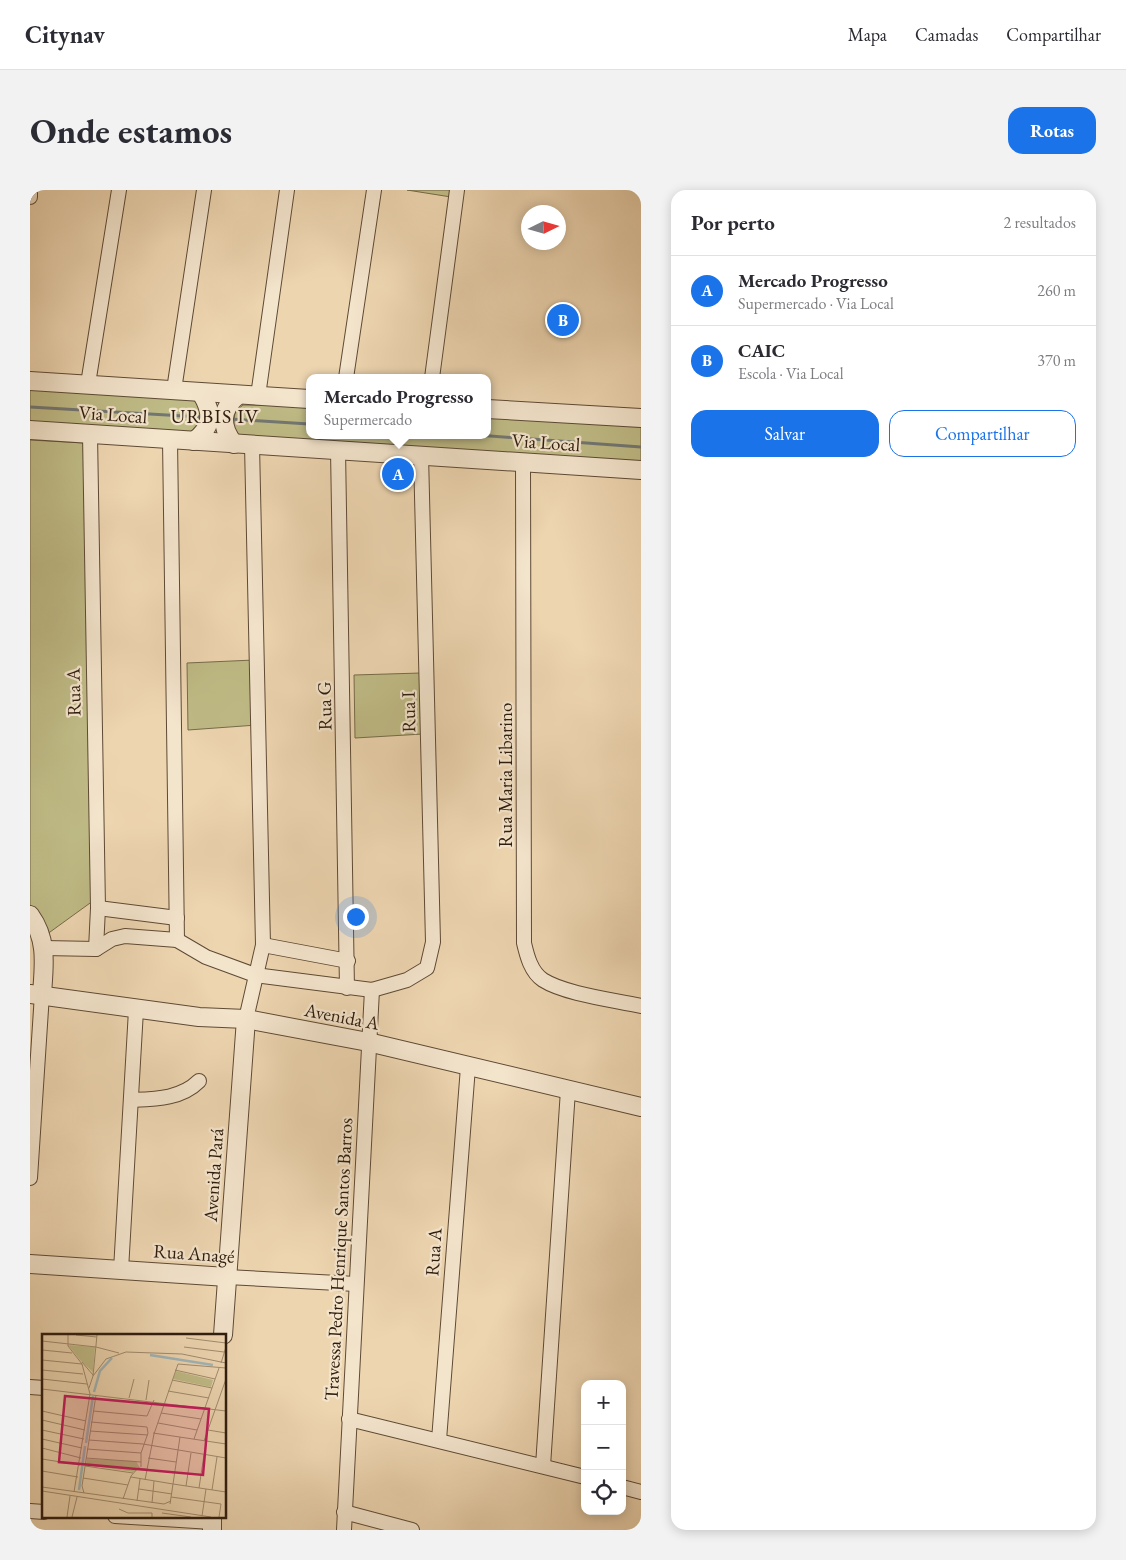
<!DOCTYPE html>
<html lang="pt">
<head>
<meta charset="utf-8">
<style>
  :root { --surface:#fff; --page:#f2f2f3; --text:#2b2b33; --muted:#7c7c81; --line:#e1e1e2; --accent:#1a73e8 }
  body { margin:0; font-family:"EB Garamond",serif; background:var(--page); color:var(--text) }
  .controls { position:absolute; right:15px; bottom:15px; display:grid; overflow:hidden; border-radius:10px; box-shadow:0 2px 12px #0003 }
  .controls button { width:45px; height:45px; display:grid; place-items:center; padding:0; border:0; border-bottom:1px solid var(--line); background:var(--surface); color:var(--text); font:25px sans-serif }
  .compass { position:absolute; left:491px; top:15px; width:45px; height:45px; border-radius:50%; background:var(--surface); box-shadow:0 2px 12px #0003; rotate:85deg }
  .you { position:absolute; left:325px; top:726px; width:18px; height:18px; margin:-12px; border:4px solid #fff; border-radius:50%; background:#1a73e8; box-shadow:0 0 0 8px #1a73e833 }
  .badge { display:grid; place-items:center; width:32px; height:32px; border-radius:50%; background:var(--accent); color:#fff; font-size:16px; font-weight:700 }
  .pin { position:absolute; translate:-50% -50%; border:2px solid #fff; box-shadow:0 1px 5px #0006 }
  .popup { position:absolute; left:276px; top:184px; width:185px; height:65px; box-sizing:border-box; display:grid; place-content:center; border-radius:10px; background:var(--surface); filter:drop-shadow(0 1px 4px #0005); font-size:16px; white-space:nowrap; color:var(--muted) }
  .popup b { font-size:19px; color:var(--text) }
  .popup::after { content:''; position:absolute; left:50%; top:100%; margin-left:-10px; border:10px solid transparent; border-top-color:var(--surface) }
  .list { margin:0; padding:0; list-style:none }
  h2 { display:flex; justify-content:space-between; align-items:center; height:65px; margin:0; padding:0 20px; font-size:21px }
  h2 small { font-size:16px; font-weight:400; color:var(--muted) }
  .list li { display:grid; grid-template-columns:32px 1fr auto; gap:15px; align-items:center; box-sizing:border-box; height:70px; padding:0 20px; border-top:1px solid var(--line) }
  .list b { display:block; font-size:19px; white-space:nowrap }
  .list p { margin:0; font-size:16px; white-space:nowrap; color:var(--muted) }
  .list em { font-size:16px; font-style:normal; color:var(--muted) }
  .actions { display:flex; gap:10px; padding:15px 20px }
  .actions a { flex:1; padding:11px 0; border:1px solid var(--accent); border-radius:15px; text-align:center; font-size:18px; color:var(--accent) }
  .actions .main { background:var(--accent); color:#fff }
  .icon { flex:none; width:28px; height:28px; fill:none; stroke:currentColor; stroke-width:2; stroke-linecap:round; stroke-linejoin:round }
  .map { position:relative; flex:none; width:611px; height:1340px; overflow:hidden; border-radius:15px }
  header { display:flex; align-items:center; gap:30px; box-sizing:border-box; height:70px; padding:0 25px; background:var(--surface); border-bottom:1px solid var(--line) }
  header strong { font-size:24px }
  nav { display:flex; gap:28px; margin-inline-start:auto; font-size:18px }
  .intro { display:flex; align-items:center; justify-content:space-between; box-sizing:border-box; height:120px; padding:0 30px }
  h1 { margin:0; font-size:35px }
  .button { padding:12px 22px; border-radius:15px; background:var(--accent); color:#fff; font-size:18px; font-weight:700 }
  main { display:flex; gap:30px; padding:0 30px }
  aside { flex:1; background:var(--surface); border-radius:15px; box-shadow:0 2px 12px #0003 }
  .map>svg:first-child { display:block }
  .green { fill:#bfbb86; stroke:#766b49 }
  .lines { fill:none; stroke-linecap:round; stroke-linejoin:round }
  .stream { stroke:#727773; stroke-width:3 }
  .minor-casing { stroke:#5e4a35; stroke-width:16 }
  .tertiary-casing { stroke:#5e4a35; stroke-width:20 }
  .minor { stroke:#f3e4cc; stroke-width:14 }
  .tertiary { stroke:#f3e4cc; stroke-width:18 }
  .labels { text-anchor:middle; stroke-width:4.5; stroke-linejoin:round; paint-order:stroke }
  .street-label { font-size:19px; fill:#2e1b0c; stroke:#f3e4cc }
  .neighbourhood-label { font-size:20px; letter-spacing:1px; fill:#2e1b0c; stroke:#f3e4cc }
  .inset-river { fill:none; stroke:#a0b5b8; stroke-width:2.5 }
  .inset-road { fill:none; stroke:#a18b6e; stroke-width:1 }
  .view { fill:#c2185b; fill-opacity:0.15; stroke:#c2185b; stroke-width:2.5 }
  .inset-edge { fill:none; stroke:#2e1b0c; stroke-width:2.5 }
</style>
</head>
<body>
<header>
<strong>Citynav</strong>
<nav><a>Mapa</a><a>Camadas</a><a>Compartilhar</a></nav>
</header>
<div class="intro"><h1>Onde estamos</h1><a class="button">Rotas</a></div>
<main>
<div class="map">
<svg width="611" height="1340" viewBox="0 0 611 1340">
  <rect width="100%" height="100%" fill="#edd5b0"/>
  <filter id="stains"><feTurbulence type="fractalNoise" baseFrequency=".004" numOctaves="4"/><feColorMatrix values="0 0 0 0 .2 0 0 0 0 .09 0 0 0 0 .02 0 0 0 .5 -.17"/></filter>
  <radialGradient id="worn" r=".72"><stop offset=".6" stop-color="#630" stop-opacity="0"/><stop offset="1" stop-color="#630" stop-opacity=".3"/></radialGradient>
  <g class="green">
    <polygon points="377,0 422,0 421,7"/>
    <polygon points="0,197 162,206 175,220 167,244 0,238"/>
    <polygon points="213,215 279,216 279,245 457,245 457,226 611,237 611,276 212,248 203,241 205,222"/>
    <polygon points="0,250 54,253 67,708 9,750 0,740"/>
    <polygon points="224,470 227,535 158,540 157,473"/>
    <polygon points="391,483 393,544 325,548 324,485"/>
  </g>
  <g class="lines">
    <g class="stream">
      <polyline points="0,217 171,227"/>
      <polyline points="200,229 279,234"/>
      <polyline points="447,245 611,257"/>
    </g>
    <g class="minor-casing">
      <g id="minor">
        <polyline points="0,7 0,0"/>
        <polyline points="316,188 344,0"/>
        <polyline points="402,188 427,0"/>
        <polyline points="58,194 89,0"/>
        <polyline points="144,200 174,0"/>
        <polyline points="228,206 257,0"/>
        <polyline points="60,244 68,718 66,759"/>
        <polyline points="140,250 147,750"/>
        <polyline points="308,260 317,798"/>
        <path d="M 493,272 L 494,753 C 497,766 501,782 513,790 C 535,804 584,810 611,816"/>
        <polyline points="68,718 147,728"/>
        <polyline points="233,755 318,771"/>
        <polyline points="14,758 66,759 82,749 95,746 147,750 176,767 225,785 342,800 377,790 397,778 403,752 391,265"/>
        <polyline points="216,829 233,755 222,255"/>
        <path d="M 101,910 C 125,909 151,909 169,891"/>
        <polyline points="0,988 12,804"/>
        <polyline points="91,1080 106,820"/>
        <polyline points="197,1087 326,1094"/>
        <polyline points="0,1197 14,1198"/>
        <polyline points="319,1229 555,1287"/>
        <polyline points="409,1250 438,877"/>
        <polyline points="513,1276 538,900"/>
        <polyline points="592,1297 611,1302"/>
        <polyline points="0,1321 14,1322"/>
        <polyline points="314,1322 382,1340"/>
        <polyline points="85,1326 182,1332"/>
        <polyline points="314,1340 342,800"/>
      </g>
    </g>
    <g class="tertiary-casing">
      <g id="tertiary">
        <polyline points="0,191 279,209"/>
        <polyline points="457,219 611,228"/>
        <polyline points="0,240 611,280"/>
        <path d="M 164,251 C 183,237 183,222 171,203"/>
        <path d="M 204,254 C 190,236 190,220 208,205"/>
        <path d="M 0,725 C 18,750 14,775 12,804"/>
        <polyline points="0,804 169,827 216,829 338,852 611,917"/>
        <polyline points="0,1074 197,1087"/>
        <polyline points="193,1145 216,829"/>
        <polyline points="182,1340 182,1326"/>
      </g>
    </g>
    <use href="#minor" class="minor"/>
    <use href="#tertiary" class="tertiary"/>
  </g>
  <g class="labels">
    <g class="street-label">
      <text transform="translate(83 224) rotate(4)" y="7">Via Local</text>
      <text transform="translate(516 252) rotate(4)" y="7">Via Local</text>
      <text transform="translate(43 502) rotate(-91)" y="7">Rua A</text>
      <text transform="translate(294 516) rotate(-91)" y="7">Rua G</text>
      <text transform="translate(378 522) rotate(-91)" y="7">Rua I</text>
      <text transform="translate(475 585) rotate(-90)" y="7">Rua Maria Libarino</text>
      <text transform="translate(312 826) rotate(11)" y="7">Avenida A</text>
      <text transform="translate(183 985) rotate(-86)" y="7">Avenida Pará</text>
      <text transform="translate(403 1062) rotate(-86)" y="7">Rua A</text>
      <text transform="translate(164 1063) rotate(4)" y="7">Rua Anagé</text>
      <text transform="translate(308 1069) rotate(-87)" y="7">Travessa Pedro Henrique Santos Barros</text>
    </g>
    <g class="neighbourhood-label">
      <text x="185" y="233">URBIS IV</text>
    </g>
  </g>
  <g transform="translate(12 1144)">
    <rect width="184" height="184" fill="#edd5b0"/>
    <path d="M 26,11 L 53,13 L 51,38 L 38,26 ZM 134,37 L 171,46 L 169,53 L 131,45 ZM 45,125 L 94,127 L 98,134 L 92,138 L 44,131 Z" fill="#bfbb86"/>
    <path class="inset-river" d="M 108,21 L 171,31M 52,58 L 58,37 L 70,24M 44,109 L 51,62M 37,156 L 43,112"/>
    <path class="inset-road" d="M 26,1 L 26,12 L 40,30 L 48,60 L 32,158M 34,1 L 55,3M 144,4 L 184,9M 0,7 L 54,13 L 77,19M 142,13 L 182,18M 0,16 L 30,19M 0,26 L 40,30M 40,28 L 51,41M 179,29 L 184,13M 0,36 L 41,40M 133,36 L 173,45M 51,42 L 64,25 L 84,18 L 140,20 L 184,29M 0,45 L 45,50M 130,46 L 170,54M 47,54 L 51,42 L 55,1M 0,55 L 184,77M 126,57 L 167,64M 87,64 L 92,45M 104,66 L 107,46M 0,77 L 44,87M 51,77 L 105,82 L 112,66M 119,79 L 159,85M 0,86 L 43,96M 49,88 L 105,93 L 106,99 L 99,119 L 99,133M 116,89 L 155,96M 0,96 L 42,105M 166,96 L 184,99M 48,97 L 106,101M 111,99 L 184,110M 0,105 L 40,114M 152,105 L 177,34M 47,106 L 101,110 L 184,124M 162,107 L 184,45M 0,114 L 39,124M 45,115 L 99,119M 44,124 L 99,128M 106,124 L 134,128M 0,125 L 38,131M 43,132 L 91,139M 0,137 L 36,143M 89,143 L 131,150 L 138,103M 41,144 L 86,151M 103,146 L 112,100 L 136,30 L 184,34M 144,152 L 149,119M 0,153 L 122,170 L 129,167M 157,154 L 162,121M 97,155 L 130,160M 170,156 L 175,123M 0,157 L 169,183M 42,159 L 40,152 L 54,61M 129,163 L 179,170 L 177,183M 81,165 L 89,142 L 96,134 L 133,139M 95,167 L 98,145M 110,169 L 112,147M 128,170 L 131,150 L 184,158M 77,175 L 86,179 L 110,179 L 110,183M 120,179 L 149,183M 160,182 L 164,155M 25,183 L 28,162M 30,183 L 35,163"/>
    <path class="view" d="M 23,62 L 167,75 L 161,141 L 17,128 Z"/>
    <rect width="184" height="184" class="inset-edge"/>
  </g>
  <rect width="100%" height="100%" filter="url(#stains)"/>
  <rect width="100%" height="100%" fill="url(#worn)"/>
</svg>
<div class="controls">
<button>+</button>
<button>−</button>
<button><svg class="icon" aria-label="locate" viewBox="0 0 24 24"><circle cx="12" cy="12" r="6"/><path d="M12 2v4M12 18v4M2 12h4M18 12h4"/></svg></button>
</div>
<svg class="compass" viewBox="-18 -18 36 36"><path d="M0-13l5 13h-10z" fill="#e53935"/><path d="M0 13l5-13h-10z" fill="#7c7c81"/></svg>
<div class="you"></div>
<div class="pin badge" style="left:368px;top:284px">A</div>
<div class="popup"><b>Mercado Progresso</b>Supermercado</div>
<div class="pin badge" style="left:533px;top:130px">B</div>
</div>
<aside>
<h2>Por perto<small>2 resultados</small></h2>
<ul class="list">
<li><span class="badge">A</span><div><b>Mercado Progresso</b><p>Supermercado · Via Local</p></div><em>260 m</em></li>
<li><span class="badge">B</span><div><b>CAIC</b><p>Escola · Via Local</p></div><em>370 m</em></li>
</ul>
<div class="actions"><a class="main">Salvar</a><a>Compartilhar</a></div>
</aside>
</main>
</body>
</html>
